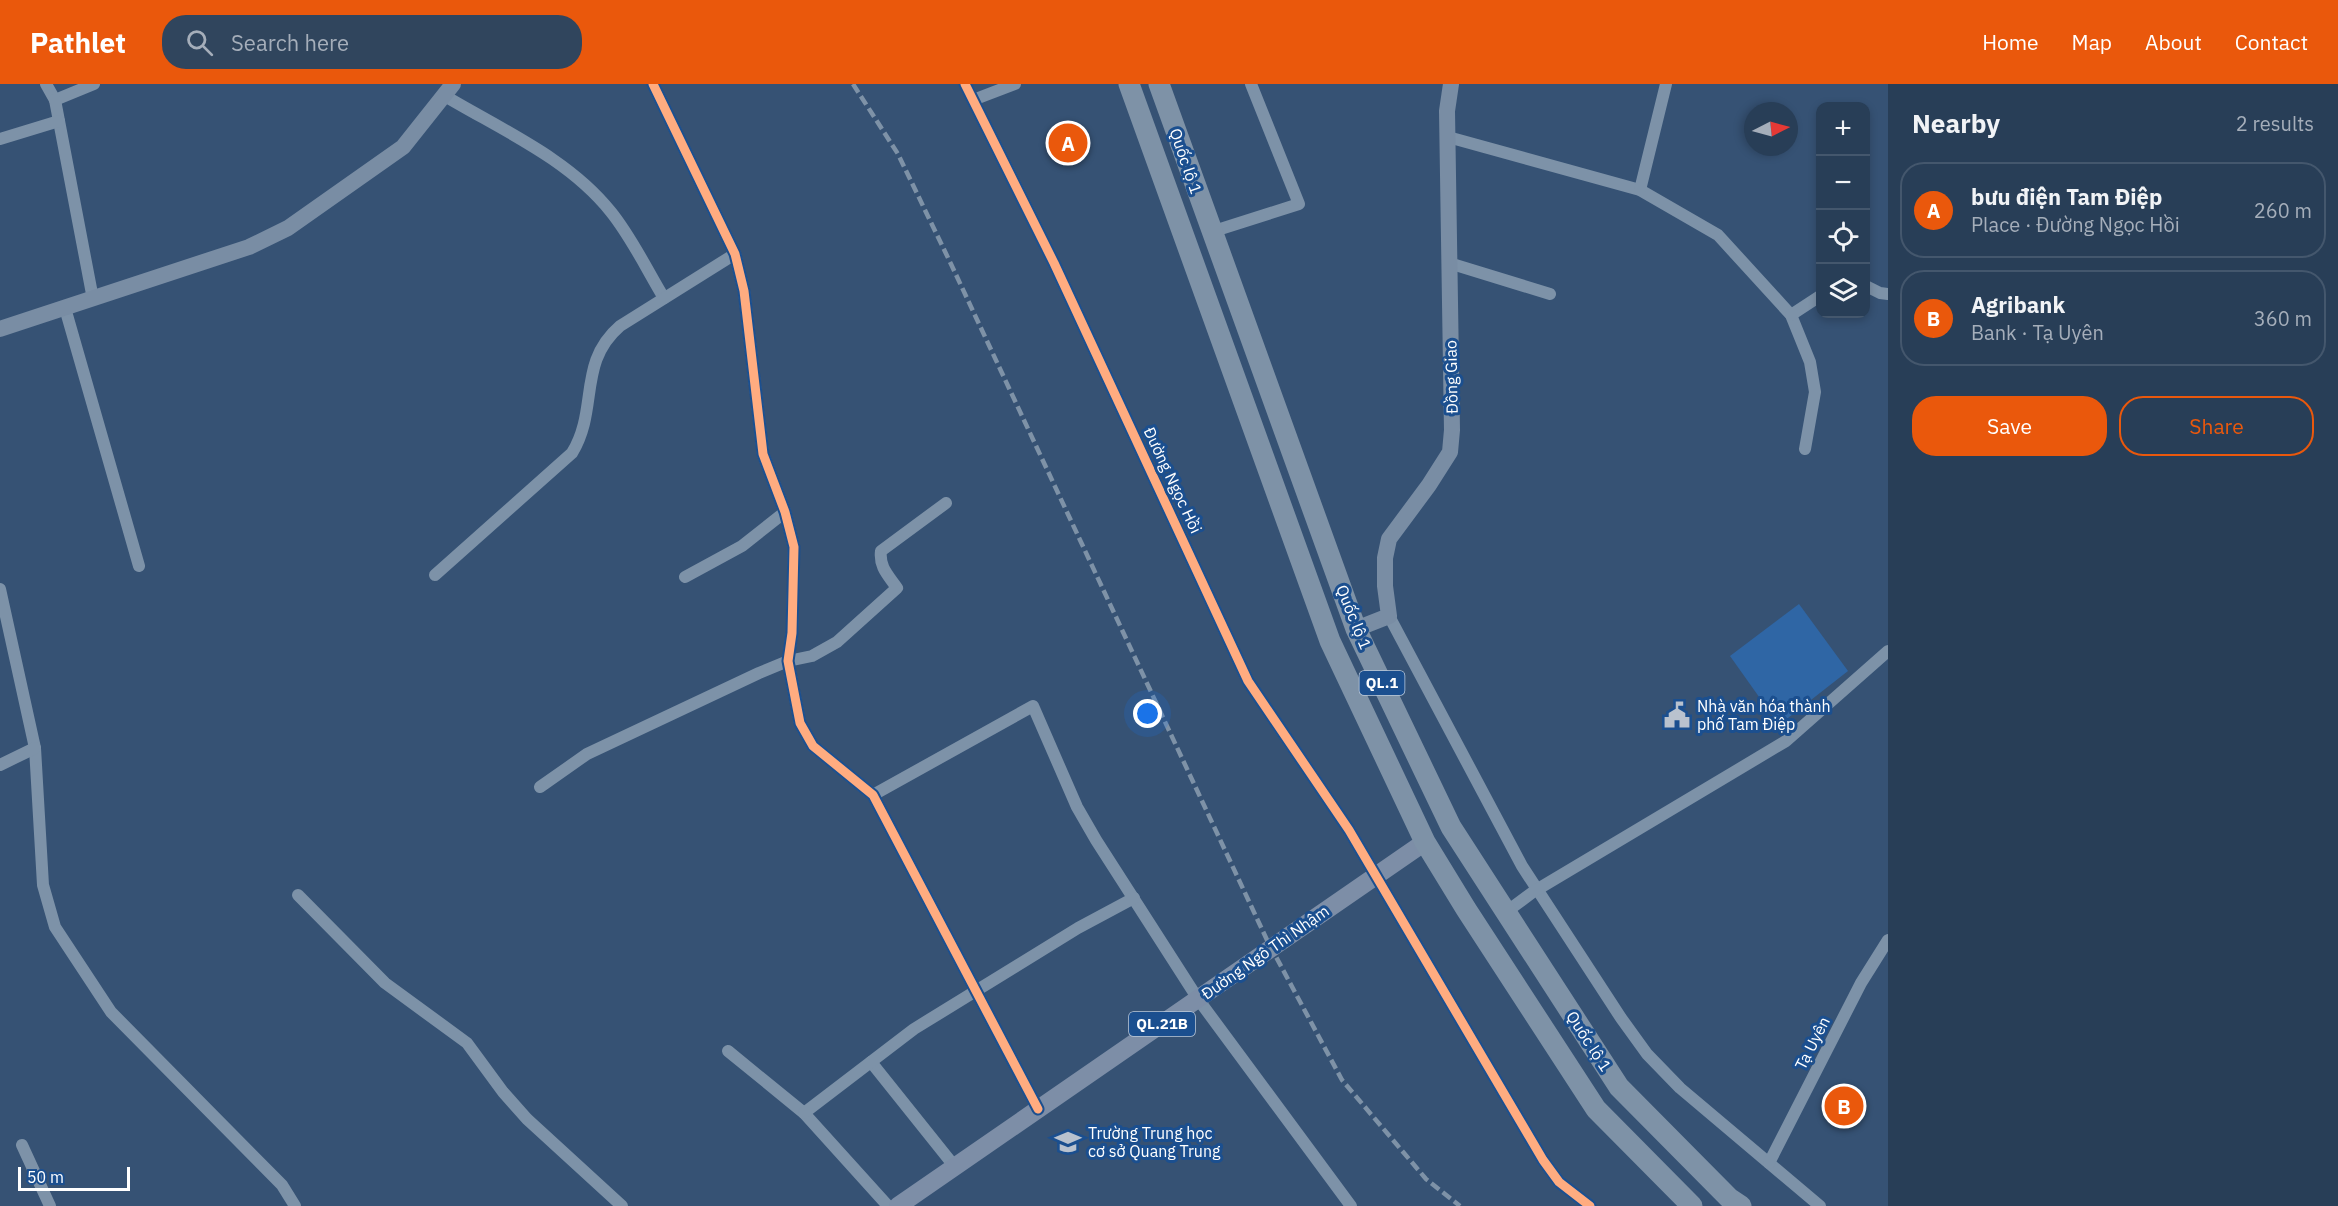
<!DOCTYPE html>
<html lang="en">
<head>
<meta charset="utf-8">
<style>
  :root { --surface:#283e57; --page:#30455d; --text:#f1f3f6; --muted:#a5aeba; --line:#44576d; --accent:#ea580c }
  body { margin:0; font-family:"IBM Plex Sans",sans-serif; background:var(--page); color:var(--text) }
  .controls { position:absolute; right:18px; top:18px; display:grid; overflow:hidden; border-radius:12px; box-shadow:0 3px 9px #0003 }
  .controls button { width:54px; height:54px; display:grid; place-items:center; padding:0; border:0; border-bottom:2px solid var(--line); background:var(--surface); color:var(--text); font:30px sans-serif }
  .compass { position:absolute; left:1744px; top:18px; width:54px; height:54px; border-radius:50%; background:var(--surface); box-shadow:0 3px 9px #0003; rotate:84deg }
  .scale { position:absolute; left:18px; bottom:15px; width:112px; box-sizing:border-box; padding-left:6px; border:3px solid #fff; border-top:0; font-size:16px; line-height:21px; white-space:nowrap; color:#fff; -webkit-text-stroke:4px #1b4f8f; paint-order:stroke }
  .you { position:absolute; left:1148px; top:630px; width:21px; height:21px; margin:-15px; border:4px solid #fff; border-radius:50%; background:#1a73e8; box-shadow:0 0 0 9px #1a73e833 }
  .badge { display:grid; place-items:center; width:39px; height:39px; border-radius:50%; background:var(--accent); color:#fff; font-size:20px; font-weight:700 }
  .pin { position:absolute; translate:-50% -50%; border:3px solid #fff; box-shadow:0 2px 6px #0006 }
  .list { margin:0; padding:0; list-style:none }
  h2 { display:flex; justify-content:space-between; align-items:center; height:78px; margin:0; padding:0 24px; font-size:26px }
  h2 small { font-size:20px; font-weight:400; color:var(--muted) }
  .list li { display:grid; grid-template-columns:39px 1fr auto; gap:18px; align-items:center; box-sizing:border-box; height:96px; margin:0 12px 12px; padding:0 12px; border:2px solid var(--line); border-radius:24px }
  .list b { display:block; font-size:22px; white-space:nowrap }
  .list p { margin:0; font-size:20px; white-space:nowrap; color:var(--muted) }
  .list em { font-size:20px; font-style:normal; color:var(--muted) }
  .actions { display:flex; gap:12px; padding:18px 24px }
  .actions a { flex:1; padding:14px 0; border:2px solid var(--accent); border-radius:24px; text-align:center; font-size:21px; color:var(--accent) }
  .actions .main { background:var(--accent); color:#fff }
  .icon { flex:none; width:33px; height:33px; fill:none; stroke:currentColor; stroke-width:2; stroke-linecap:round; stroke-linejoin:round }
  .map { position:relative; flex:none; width:1888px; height:1122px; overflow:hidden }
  header { display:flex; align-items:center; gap:36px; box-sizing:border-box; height:84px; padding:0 30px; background:var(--accent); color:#fff }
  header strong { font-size:28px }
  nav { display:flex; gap:33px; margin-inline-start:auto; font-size:21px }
  .search { width:420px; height:54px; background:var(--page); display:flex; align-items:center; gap:15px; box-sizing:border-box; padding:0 21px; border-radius:24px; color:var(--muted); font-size:22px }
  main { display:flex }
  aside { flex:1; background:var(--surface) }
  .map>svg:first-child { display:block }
  .pitch { fill:#2f66a5 }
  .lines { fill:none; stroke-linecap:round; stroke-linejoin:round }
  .street { stroke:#7d92a8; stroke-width:12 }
  .secondary { stroke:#798da4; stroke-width:16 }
  .primary { stroke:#7d8ea7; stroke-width:18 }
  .highway { stroke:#7e92a7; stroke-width:21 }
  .rail { stroke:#7e92a7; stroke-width:4.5; stroke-dasharray:10 4.5; stroke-linecap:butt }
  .cycleway-casing { stroke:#1b4f8f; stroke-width:13 }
  .cycleway { stroke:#ffac80; stroke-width:9 }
  .labels { text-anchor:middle; stroke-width:6; stroke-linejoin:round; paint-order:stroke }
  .shield { fill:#1b4f8f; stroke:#bbcadd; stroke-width:1.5 }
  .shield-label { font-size:15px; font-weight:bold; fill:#fff }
  .street-label { font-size:16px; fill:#fff; stroke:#1b4f8f }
  .poi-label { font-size:16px; fill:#fff; stroke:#1b4f8f; text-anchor:start }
</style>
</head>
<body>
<header>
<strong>Pathlet</strong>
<div class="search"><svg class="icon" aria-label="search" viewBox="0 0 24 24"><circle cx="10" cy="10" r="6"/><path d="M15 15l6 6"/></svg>Search here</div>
<nav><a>Home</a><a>Map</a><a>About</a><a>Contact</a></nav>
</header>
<main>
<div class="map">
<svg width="1888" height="1122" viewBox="0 0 1888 1122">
  <rect width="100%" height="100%" fill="#365274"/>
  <polygon class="pitch" points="1799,520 1848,587 1779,641 1730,572"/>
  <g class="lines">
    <g class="street">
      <polyline points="46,0 55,16 94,0"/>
      <polyline points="653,0 735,170 744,207 763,370 785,428 794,463 792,549 788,577 800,639 813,662 873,711 1038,1025"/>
      <polyline points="965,0 1054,179 1248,597 1349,746 1543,1076 1559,1098 1590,1122"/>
      <path d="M 445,12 C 502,46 569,75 611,128 C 632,154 647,186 664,214"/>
      <polyline points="55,16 93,215"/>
      <polyline points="973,16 1015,0"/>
      <polyline points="1448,53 1640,106 1718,151 1791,231 1810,278 1815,308 1805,365"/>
      <polyline points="0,55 59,37"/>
      <polyline points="1640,106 1666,0"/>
      <polyline points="1211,148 1299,120 1251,0"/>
      <polyline points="1449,179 1550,210"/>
      <polyline points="1866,202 1880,209 1888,210"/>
      <polyline points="65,224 139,482"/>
      <polyline points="1791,231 1820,212"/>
      <path d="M 435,491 L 572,369 C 599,325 577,279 620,242 L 735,170"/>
      <polyline points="685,493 742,462 785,428"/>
      <polyline points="0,505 35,664 43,801 55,843 111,928 282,1101 295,1122"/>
      <polyline points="1389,532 1522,782 1621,934 1647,970 1680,1004 1820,1122"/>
      <polyline points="0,681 35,664"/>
      <path d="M 540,703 L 587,670 L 759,589 L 788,577 L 812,572 L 837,558 L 897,504 C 888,491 879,483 881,467 L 946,419"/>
      <polyline points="873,711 1033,622 1077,723 1096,756 1198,915 1351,1122"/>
      <polyline points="298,811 385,899 467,959 503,1008 527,1035 622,1122"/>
      <polyline points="1506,828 1533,808 1786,657 1888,567"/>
      <polyline points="728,967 804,1029 888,1122"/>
      <polyline points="871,978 955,1083"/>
      <polyline points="804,1029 914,945 1078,844 1134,814"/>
      <polyline points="22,1061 50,1122"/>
      <polyline points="1769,1079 1861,899 1888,856"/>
    </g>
    <g class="secondary">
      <polyline points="0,245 249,163 288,144 403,63 453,0"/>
      <polyline points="1356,545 1389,532 1385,502 1385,474 1389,455 1429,401 1450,368 1452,346 1447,27 1451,0"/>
    </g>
    <polyline class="primary" points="898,1122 1425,758"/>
    <g class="highway">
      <polyline points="1129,0 1330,557 1425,758 1466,825 1596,1025 1692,1122"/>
      <polyline points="1159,0 1356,545 1451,743 1619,1003 1729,1114 1741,1122"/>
    </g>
    <polyline class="rail" points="853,0 898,70 951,180 1267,856 1342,996 1426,1095 1460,1122"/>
    <g class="cycleway-casing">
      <g id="cycleway">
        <polyline points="653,0 735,170 744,207 763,370 785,428 794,463 792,549 788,577 800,639 813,662 873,711 1038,1025"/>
        <polyline points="965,0 1054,179 1248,597 1349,746 1543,1076 1559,1098 1590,1122"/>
      </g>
    </g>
    <use href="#cycleway" class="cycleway"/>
  </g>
  <defs>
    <g id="civic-bare" transform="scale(2.07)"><path d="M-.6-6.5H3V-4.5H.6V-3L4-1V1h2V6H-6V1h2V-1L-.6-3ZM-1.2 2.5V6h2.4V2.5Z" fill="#b9c2ce" stroke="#1b4f8f" stroke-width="2.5" paint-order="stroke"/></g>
    <g id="school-bare" transform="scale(2.07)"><path d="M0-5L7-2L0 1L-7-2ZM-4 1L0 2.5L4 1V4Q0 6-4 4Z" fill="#b9c2ce" stroke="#1b4f8f" stroke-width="2.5" paint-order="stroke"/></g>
  </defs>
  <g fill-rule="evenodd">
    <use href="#civic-bare" x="1677" y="631"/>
    <use href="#school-bare" x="1068" y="1058"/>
  </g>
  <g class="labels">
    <g class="shield">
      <rect x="1359.5" y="587" width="45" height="24" rx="4.5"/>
      <rect x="1129" y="928" width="66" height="24" rx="4.5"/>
    </g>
    <g class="shield-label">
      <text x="1382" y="604">QL.1</text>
      <text x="1162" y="945">QL.21B</text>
    </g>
    <g class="street-label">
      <text transform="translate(1186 77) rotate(71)" y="6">Quốc lộ 1</text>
      <text transform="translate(1451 293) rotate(-91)" y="6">Đồng Giao</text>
      <text transform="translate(1173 396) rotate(65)" y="6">Đường Ngọc Hồi</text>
      <text transform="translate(1354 533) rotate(68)" y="6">Quốc lộ 1</text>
      <text transform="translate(1265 868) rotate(-35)" y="6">Đường Ngô Thì Nhậm</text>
      <text transform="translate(1589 957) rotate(57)" y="6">Quốc lộ 1</text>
      <text transform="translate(1812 959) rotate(-63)" y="6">Tạ Uyên</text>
    </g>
    <g class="poi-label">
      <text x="1697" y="628">Nhà văn hóa thành<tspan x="1697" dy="18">phố Tam Điệp</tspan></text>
      <text x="1088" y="1055">Trường Trung học<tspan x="1088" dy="18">cơ sở Quang Trung</tspan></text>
    </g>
  </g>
</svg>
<div class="controls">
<button>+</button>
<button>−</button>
<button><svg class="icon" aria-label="locate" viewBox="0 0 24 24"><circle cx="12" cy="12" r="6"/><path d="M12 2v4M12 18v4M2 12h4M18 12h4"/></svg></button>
<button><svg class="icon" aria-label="layers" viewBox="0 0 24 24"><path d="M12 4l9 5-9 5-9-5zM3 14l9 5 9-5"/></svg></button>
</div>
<svg class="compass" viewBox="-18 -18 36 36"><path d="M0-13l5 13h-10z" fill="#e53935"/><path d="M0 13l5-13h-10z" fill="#a5aeba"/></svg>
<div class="scale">50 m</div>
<div class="you"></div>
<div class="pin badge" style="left:1068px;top:59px">A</div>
<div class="pin badge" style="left:1844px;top:1022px">B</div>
</div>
<aside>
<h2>Nearby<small>2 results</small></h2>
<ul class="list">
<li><span class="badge">A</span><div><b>bưu điện Tam Điệp</b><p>Place · Đường Ngọc Hồi</p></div><em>260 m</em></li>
<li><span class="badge">B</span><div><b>Agribank</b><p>Bank · Tạ Uyên</p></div><em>360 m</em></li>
</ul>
<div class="actions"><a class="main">Save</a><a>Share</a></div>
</aside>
</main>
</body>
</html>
